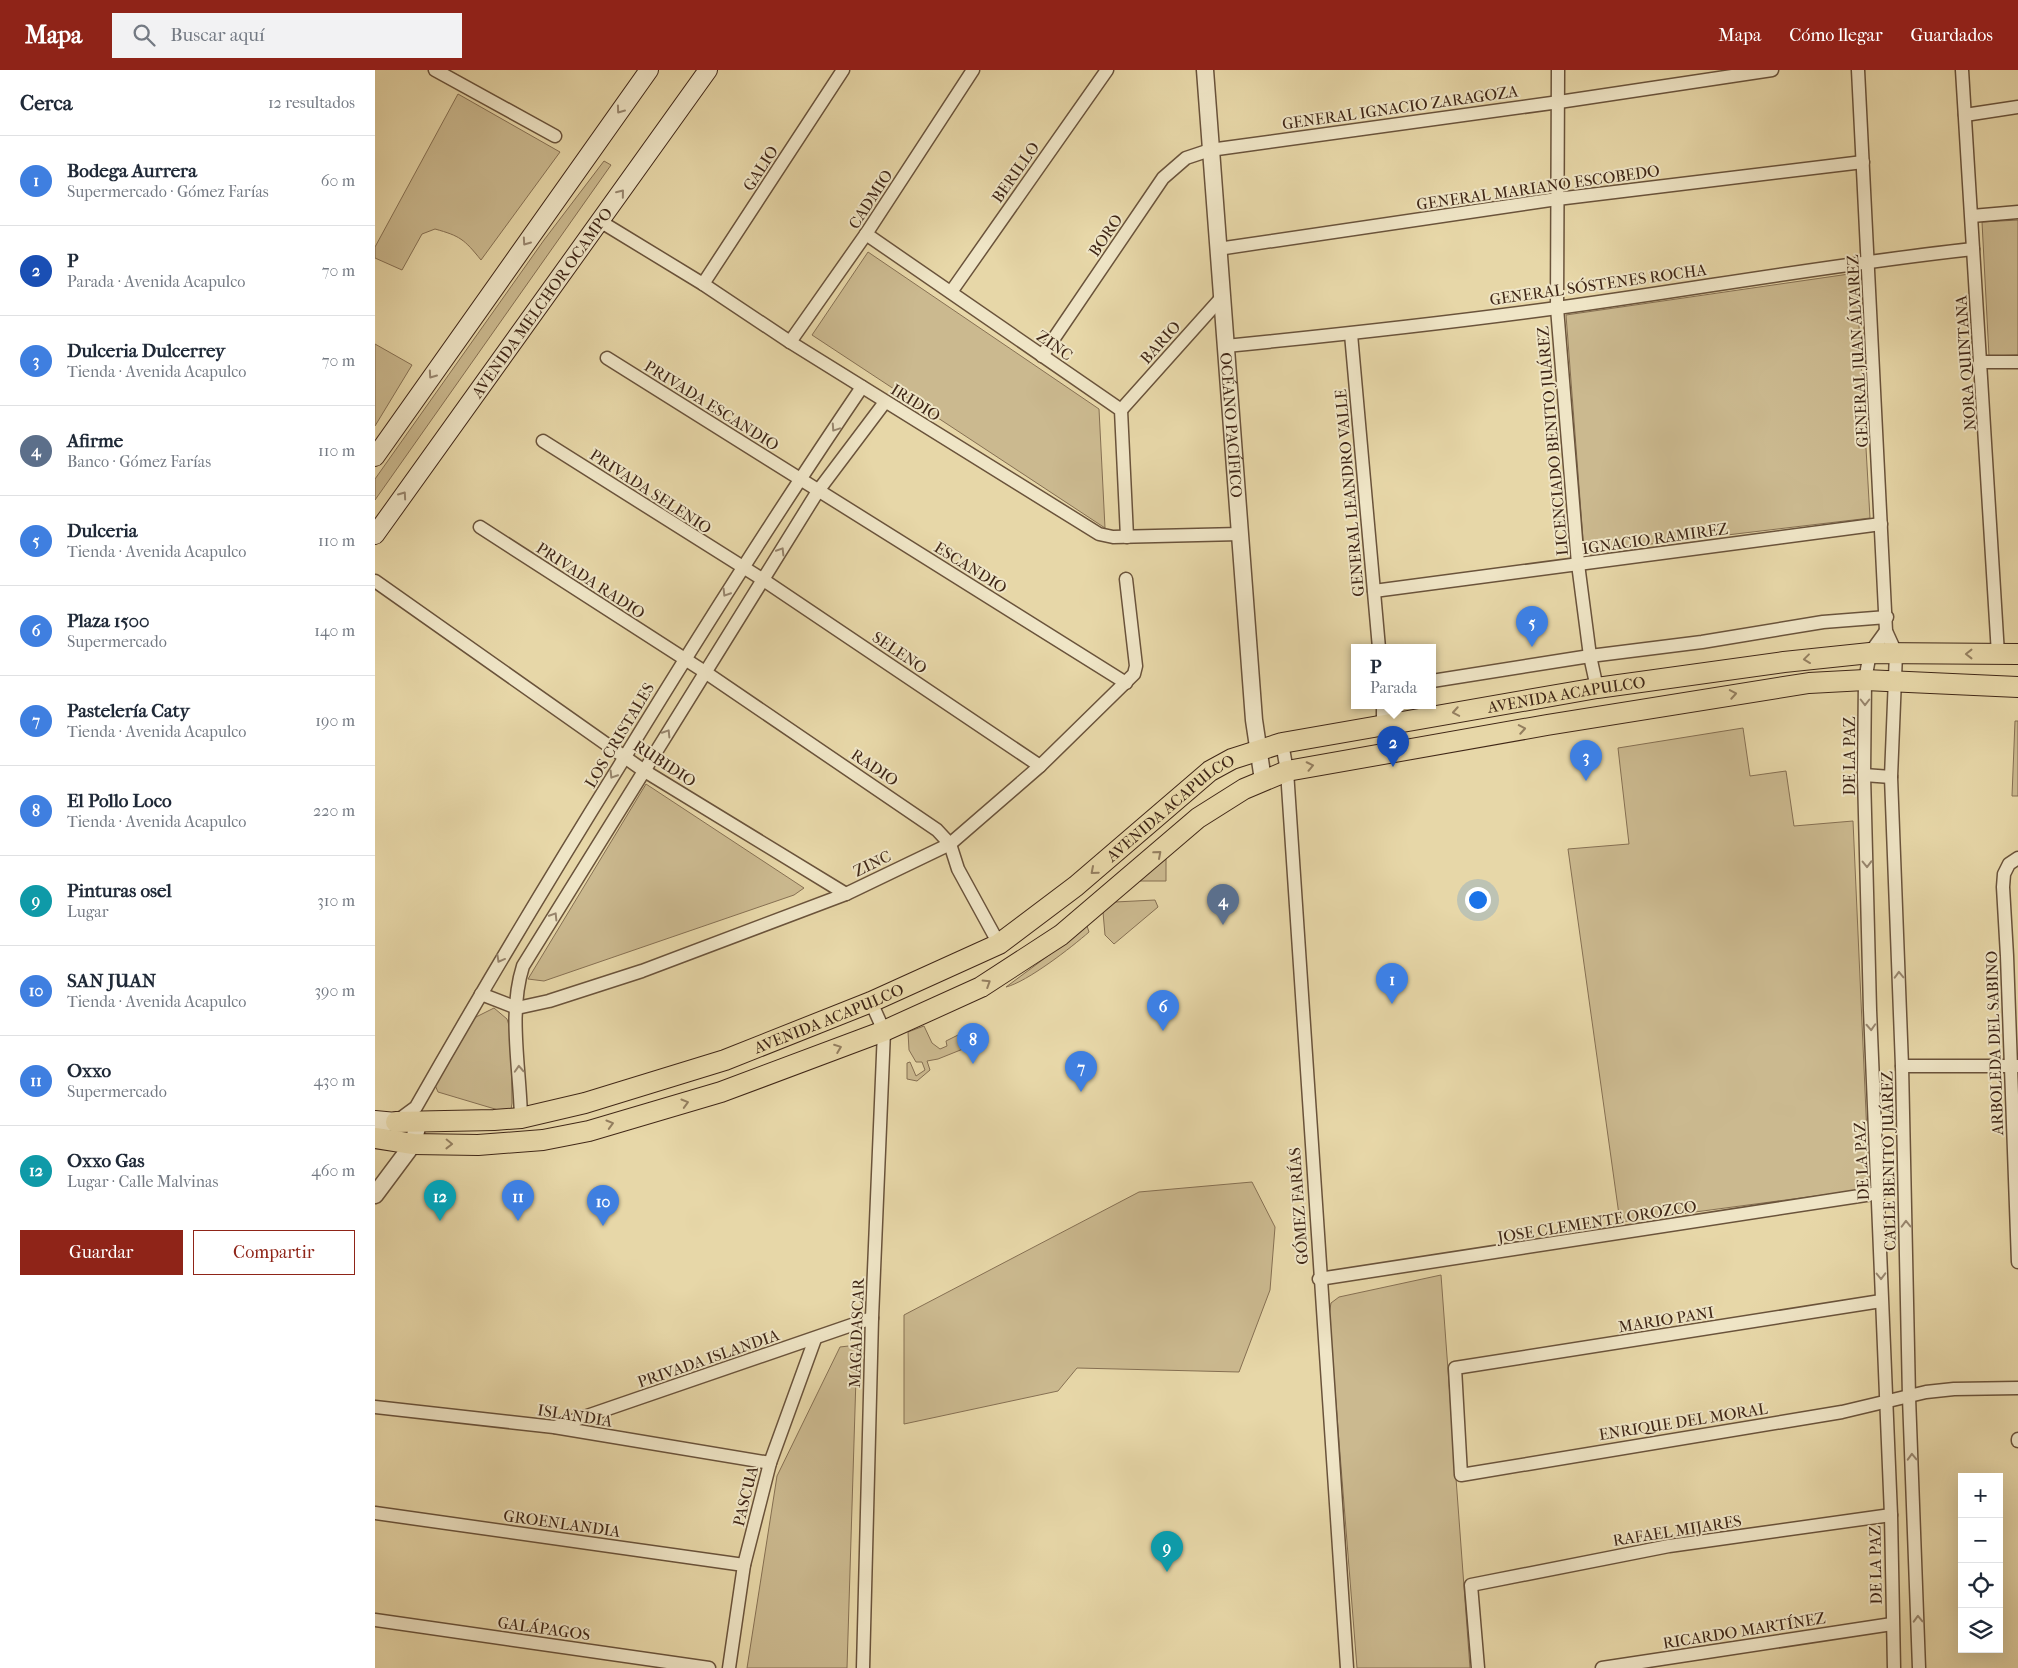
<!DOCTYPE html>
<html lang="es">
<head>
<meta charset="utf-8">
<style>
  :root { --surface:#fff; --page:#f2f2f3; --text:#1f2937; --muted:#747a83; --line:#e0e1e3; --accent:#8f2418 }
  body { margin:0; font-family:"IM FELL French Canon",serif; background:var(--page); color:var(--text) }
  .controls { position:absolute; right:15px; bottom:15px; display:grid; overflow:hidden; border-radius:0px; box-shadow:0 5px 20px #0002 }
  .controls button { width:45px; height:45px; display:grid; place-items:center; padding:0; border:0; border-bottom:1px solid var(--line); background:var(--surface); color:var(--text); font:25px sans-serif }
  .you { position:absolute; left:1102px; top:829px; width:18px; height:18px; margin:-12px; border:4px solid #fff; border-radius:50%; background:#1a73e8; box-shadow:0 0 0 8px #1a73e833 }
  .badge { display:grid; place-items:center; width:32px; height:32px; border-radius:50%; background:var(--accent); color:#fff; font-size:16px; font-weight:700 }
  .pin { position:absolute; translate:-50% -41px; filter:drop-shadow(0 1px 2px #0008) }
  .pin::after { content:''; position:absolute; top:26px; width:18px; height:15px; background:inherit; clip-path:polygon(0 0,100% 0,50% 100%) }
  .popup { position:absolute; left:976px; top:574px; width:85px; height:65px; box-sizing:border-box; display:grid; place-content:center; border-radius:0px; background:var(--surface); filter:drop-shadow(0 1px 4px #0005); font-size:16px; white-space:nowrap; color:var(--muted) }
  .popup b { font-size:19px; color:var(--text) }
  .popup::after { content:''; position:absolute; left:50%; top:100%; margin-left:-10px; border:10px solid transparent; border-top-color:var(--surface) }
  .list { margin:0; padding:0; list-style:none }
  h2 { display:flex; justify-content:space-between; align-items:center; height:65px; margin:0; padding:0 20px; font-size:21px }
  h2 small { font-size:16px; font-weight:400; color:var(--muted) }
  .list li { display:grid; grid-template-columns:32px 1fr auto; gap:15px; align-items:center; box-sizing:border-box; height:90px; padding:0 20px; border-top:1px solid var(--line) }
  .list b { display:block; font-size:19px; white-space:nowrap }
  .list p { margin:0; font-size:16px; white-space:nowrap; color:var(--muted) }
  .list em { font-size:16px; font-style:normal; color:var(--muted) }
  .actions { display:flex; gap:10px; padding:15px 20px }
  .actions a { flex:1; padding:11px 0; border:1px solid var(--accent); border-radius:0px; text-align:center; font-size:18px; color:var(--accent) }
  .actions .main { background:var(--accent); color:#fff }
  .icon { flex:none; width:28px; height:28px; fill:none; stroke:currentColor; stroke-width:2; stroke-linecap:round; stroke-linejoin:round }
  .map { position:relative; flex:none; width:1643px; height:1598px; overflow:hidden }
  header { display:flex; align-items:center; gap:30px; box-sizing:border-box; height:70px; padding:0 25px; background:var(--accent); color:#fff }
  header strong { font-size:24px }
  nav { display:flex; gap:28px; margin-inline-start:auto; font-size:18px }
  .search { width:350px; height:45px; background:var(--page); display:flex; align-items:center; gap:12px; box-sizing:border-box; padding:0 18px; border-radius:0px; color:var(--muted); font-size:19px }
  main { display:flex }
  aside { flex:1; background:var(--surface) }
  .map>svg:first-child { display:block }
  .green { fill:#cbb98f; stroke:#867053 }
  .lines { fill:none; stroke-linecap:round; stroke-linejoin:round }
  .minor-casing { stroke:#6a533b; stroke-width:15 }
  .tertiary-casing { stroke:#6a533b; stroke-width:19 }
  .secondary-casing { stroke:#402717; stroke-width:20 }
  .primary-casing { stroke:#402717; stroke-width:22 }
  .minor { stroke:#efe5c6; stroke-width:12 }
  .tertiary { stroke:#efe5c6; stroke-width:16 }
  .secondary { stroke:#efe5c6; stroke-width:18 }
  .primary { stroke:#e7d7a8; stroke-width:20 }
  .oneway { stroke:#98866e }
  .oneway2 { stroke:#947f60 }
  .labels { text-anchor:middle; stroke-width:4; stroke-linejoin:round; paint-order:stroke }
  .street-label { font-size:16px; fill:#402717; stroke:#efe5c6 }
</style>
</head>
<body>
<header>
<strong>Mapa</strong>
<div class="search"><svg class="icon" aria-label="search" viewBox="0 0 24 24"><circle cx="10" cy="10" r="6"/><path d="M15 15l6 6"/></svg>Buscar aquí</div>
<nav><a>Mapa</a><a>Cómo llegar</a><a>Guardados</a></nav>
</header>
<main>
<aside>
<h2>Cerca<small>12 resultados</small></h2>
<ul class="list">
<li><span class="badge" style="background:#3f7fe0">1</span><div><b>Bodega Aurrera</b><p>Supermercado · Gómez Farías</p></div><em>60 m</em></li>
<li><span class="badge" style="background:#1a4fb4">2</span><div><b>P</b><p>Parada · Avenida Acapulco</p></div><em>70 m</em></li>
<li><span class="badge" style="background:#3f7fe0">3</span><div><b>Dulceria Dulcerrey</b><p>Tienda · Avenida Acapulco</p></div><em>70 m</em></li>
<li><span class="badge" style="background:#5c6f8a">4</span><div><b>Afirme</b><p>Banco · Gómez Farías</p></div><em>110 m</em></li>
<li><span class="badge" style="background:#3f7fe0">5</span><div><b>Dulceria</b><p>Tienda · Avenida Acapulco</p></div><em>110 m</em></li>
<li><span class="badge" style="background:#3f7fe0">6</span><div><b>Plaza 1500</b><p>Supermercado</p></div><em>140 m</em></li>
<li><span class="badge" style="background:#3f7fe0">7</span><div><b>Pastelería Caty</b><p>Tienda · Avenida Acapulco</p></div><em>190 m</em></li>
<li><span class="badge" style="background:#3f7fe0">8</span><div><b>El Pollo Loco</b><p>Tienda · Avenida Acapulco</p></div><em>220 m</em></li>
<li><span class="badge" style="background:#0f9aa8">9</span><div><b>Pinturas osel</b><p>Lugar</p></div><em>310 m</em></li>
<li><span class="badge" style="background:#3f7fe0">10</span><div><b>SAN JUAN</b><p>Tienda · Avenida Acapulco</p></div><em>390 m</em></li>
<li><span class="badge" style="background:#3f7fe0">11</span><div><b>Oxxo</b><p>Supermercado</p></div><em>430 m</em></li>
<li><span class="badge" style="background:#0f9aa8">12</span><div><b>Oxxo Gas</b><p>Lugar · Calle Malvinas</p></div><em>460 m</em></li>
</ul>
<div class="actions"><a class="main">Guardar</a><a>Compartir</a></div>
</aside>
<div class="map">
<svg width="1643" height="1598" viewBox="0 0 1643 1598">
  <rect width="100%" height="100%" fill="#e7d7a8"/>
  <filter id="stains"><feTurbulence type="fractalNoise" baseFrequency=".004" numOctaves="4"/><feColorMatrix values="0 0 0 0 .2 0 0 0 0 .09 0 0 0 0 .02 0 0 0 .5 -.17"/></filter>
  <radialGradient id="worn" r=".72"><stop offset=".6" stop-color="#630" stop-opacity="0"/><stop offset="1" stop-color="#630" stop-opacity=".3"/></radialGradient>
  <g class="green">
    <path d="M 83,24 L 185,82 L 106,190 C 89,169 85,166 60,159 L 47,164 L 27,200 L 0,188 L 0,177 Z"/>
    <polygon points="229,91 236,95 0,430 0,409 169,170"/>
    <polygon points="1643,150 1643,285 1614,286 1607,152"/>
    <polygon points="493,182 724,339 730,458 437,265"/>
    <polygon points="1481,203 1495,448 1209,482 1191,245"/>
    <polygon points="0,274 37,295 0,356"/>
    <polygon points="1640,651 1643,651 1643,726 1637,726"/>
    <polygon points="1368,658 1375,706 1411,701 1419,756 1478,751 1494,1110 1478,1121 1245,1152 1193,779 1254,774 1243,678"/>
    <polygon points="271,714 429,818 419,825 169,911 153,909"/>
    <polygon points="791,778 791,811 758,811"/>
    <polygon points="780,830 783,837 739,874 730,865 728,842 740,832"/>
    <path d="M 711,853 L 714,862 C 697,877 652,912 631,917 L 689,874 Z"/>
    <polygon points="119,938 132,949 136,962 137,1033 136,1040 130,1042 63,1022 60,1015 95,954 101,947"/>
    <polygon points="549,956 557,973 565,979 572,976 571,971 591,961 598,975 563,989 552,991 555,1000 542,1011 532,1009 532,993 535,992 541,1006 550,1000 547,992 541,992 534,980 533,962"/>
    <polygon points="877,1112 900,1157 895,1220 864,1302 702,1298 683,1321 529,1354 529,1245 764,1122"/>
    <polygon points="1066,1205 1095,1598 982,1598 954,1245 956,1233 964,1227"/>
    <polygon points="482,1275 472,1598 372,1598 402,1406 465,1277"/>
  </g>
  <g class="lines">
    <g class="minor-casing">
      <g id="minor">
        <polyline points="60,0 180,66"/>
        <polyline points="1183,0 1182,238 1203,494 1215,586 1222,618"/>
        <polyline points="1483,0 1511,561 1521,583 1516,707 1527,996 1534,1327 1544,1598"/>
        <polyline points="1587,0 1623,584"/>
        <polyline points="1590,45 1643,37"/>
        <polyline points="1597,146 1643,142"/>
        <polyline points="223,150 328,214 415,272 724,464 738,467 865,464"/>
        <polyline points="491,164 746,340 752,467"/>
        <polyline points="843,179 1182,129 1488,92"/>
        <polyline points="328,214 468,0"/>
        <polyline points="576,222 732,0"/>
        <polyline points="976,264 1004,578"/>
        <polyline points="415,272 491,164 598,0"/>
        <path d="M 851,276 C 962,265 1072,253 1182,238 C 1321,219 1459,194 1598,179"/>
        <polyline points="667,286 788,108 811,88 835,80 1184,32 1397,0"/>
        <polyline points="232,288 751,613"/>
        <polyline points="1606,292 1643,292"/>
        <polyline points="746,340 848,226"/>
        <polyline points="168,371 387,509 665,696"/>
        <polyline points="105,457 330,602 562,760 575,774 583,799 624,874"/>
        <polyline points="0,511 268,700 471,824"/>
        <polyline points="999,521 1506,454"/>
        <polyline points="1511,561 1495,583 1490,610 1489,705 1495,940 1516,1445 1519,1598"/>
        <polyline points="1057,611 1215,586 1327,572 1448,552 1512,547"/>
        <polyline points="1008,654 1008,636"/>
        <polyline points="907,673 912,701 972,1598"/>
        <polyline points="1489,705 1516,707"/>
        <polyline points="1643,788 1634,794 1629,804 1628,817 1632,886 1643,1192"/>
        <polyline points="106,924 142,938 174,931 267,901 471,824 575,774 665,696 759,604 761,596 751,509"/>
        <polyline points="1527,996 1643,996"/>
        <path d="M 146,1048 C 145,998 133,943 148,896 L 443,421 L 510,332"/>
        <path d="M 22,1051 L 41,1037 C 108,919 177,804 248,690 C 325,564 404,439 487,317"/>
        <polyline points="944,1209 1504,1123"/>
        <polyline points="1506,1231 1080,1298 1086,1405 1467,1342 1551,1322 1579,1319 1643,1318"/>
        <polyline points="0,1337 179,1357 395,1393"/>
        <polyline points="180,1357 497,1248"/>
        <polyline points="1643,1371 1643,1369"/>
        <polyline points="0,1443 369,1495"/>
        <polyline points="0,1550 334,1598"/>
        <polyline points="354,1598 369,1495 395,1393 440,1269"/>
        <polyline points="488,1598 497,1248 509,961 496,932"/>
        <polyline points="1103,1598 1096,1515 1294,1476 1516,1445"/>
        <polyline points="1227,1598 1517,1554"/>
      </g>
    </g>
    <g class="tertiary-casing">
      <g id="tertiary">
        <path id="s1" d="M 830,0 L 879,650 L 888,710"/>
        <polyline points="0,1125 38,1074 43,1053"/>
      </g>
    </g>
    <g class="secondary-casing">
      <g id="secondary">
        <polyline points="0,387 274,0"/>
        <path id="s2" d="M 0,465 L 333,0"/>
        <polyline points="0,1050 21,1052"/>
      </g>
    </g>
    <g class="primary-casing">
      <g id="primary">
        <path id="s3" d="M 21,1052 L 119,1050 L 146,1048 L 210,1033 L 350,990 L 496,932 L 624,874 L 701,816 L 835,701 L 857,689 L 907,673 L 1222,618 L 1409,592 L 1495,583 L 1643,584"/>
        <polyline points="0,1068 38,1074 103,1075 168,1070 214,1061 346,1022 509,961 606,917 686,865 823,748 869,719 912,701 1172,655 1434,613 1490,610 1643,617"/>
      </g>
    </g>
    <use href="#minor" class="minor"/>
    <use href="#tertiary" class="tertiary"/>
    <use href="#secondary" class="secondary"/>
    <use href="#primary" class="primary"/>
  </g>
  <defs><path id="oneway-chevron" d="M-2-3.5L2.5 0L-2 3.5" fill="none" stroke-width="1.6" stroke-linecap="round" stroke-linejoin="round" transform="scale(1.25)"/></defs>
  <g class="oneway">
    <use href="#oneway-chevron" transform="translate(245 40) rotate(126)"/>
    <use href="#oneway-chevron" transform="translate(246 123) rotate(-51)"/>
    <use href="#oneway-chevron" transform="translate(151 172) rotate(125)"/>
    <use href="#oneway-chevron" transform="translate(57 305) rotate(125)"/>
    <use href="#oneway-chevron" transform="translate(460 358) rotate(124)"/>
    <use href="#oneway-chevron" transform="translate(28 425) rotate(-55)"/>
    <use href="#oneway-chevron" transform="translate(406 481) rotate(-58)"/>
    <use href="#oneway-chevron" transform="translate(351 523) rotate(122)"/>
    <use href="#oneway-chevron" transform="translate(1490 632) rotate(90)"/>
    <use href="#oneway-chevron" transform="translate(292 663) rotate(-58)"/>
    <use href="#oneway-chevron" transform="translate(238 705) rotate(122)"/>
    <use href="#oneway-chevron" transform="translate(1492 794) rotate(89)"/>
    <use href="#oneway-chevron" transform="translate(179 846) rotate(-58)"/>
    <use href="#oneway-chevron" transform="translate(125 889) rotate(119)"/>
    <use href="#oneway-chevron" transform="translate(1524 905) rotate(-92)"/>
    <use href="#oneway-chevron" transform="translate(1496 957) rotate(87)"/>
    <use href="#oneway-chevron" transform="translate(144 999) rotate(-93)"/>
    <use href="#oneway-chevron" transform="translate(1531 1154) rotate(-91)"/>
    <use href="#oneway-chevron" transform="translate(1506 1206) rotate(89)"/>
    <use href="#oneway-chevron" transform="translate(1537 1387) rotate(-92)"/>
    <use href="#oneway-chevron" transform="translate(1543 1549) rotate(-92)"/>
  </g>
  <g class="oneway2">
    <use href="#oneway-chevron" transform="translate(1594 584) rotate(-180)"/>
    <use href="#oneway-chevron" transform="translate(1432 589) rotate(173)"/>
    <use href="#oneway-chevron" transform="translate(1358 624) rotate(-10)"/>
    <use href="#oneway-chevron" transform="translate(1081 642) rotate(170)"/>
    <use href="#oneway-chevron" transform="translate(1147 659) rotate(-10)"/>
    <use href="#oneway-chevron" transform="translate(935 696) rotate(-12)"/>
    <use href="#oneway-chevron" transform="translate(783 784) rotate(-41)"/>
    <use href="#oneway-chevron" transform="translate(719 801) rotate(139)"/>
    <use href="#oneway-chevron" transform="translate(612 913) rotate(-32)"/>
    <use href="#oneway-chevron" transform="translate(463 978) rotate(-21)"/>
    <use href="#oneway-chevron" transform="translate(310 1033) rotate(-16)"/>
    <use href="#oneway-chevron" transform="translate(235 1054) rotate(-16)"/>
    <use href="#oneway-chevron" transform="translate(74 1074) rotate(1)"/>
  </g>
  <g class="labels">
    <g class="street-label">
      <text transform="translate(1025 37) rotate(-8)" y="6">GENERAL IGNACIO ZARAGOZA</text>
      <text transform="translate(385 98) rotate(-57)" y="6">GALIO</text>
      <text transform="translate(640 102) rotate(-55)" y="6">BERILLO</text>
      <text transform="translate(1163 117) rotate(-8)" y="6">GENERAL MARIANO ESCOBEDO</text>
      <text transform="translate(495 129) rotate(-57)" y="6">CADMIO</text>
      <text transform="translate(730 165) rotate(-56)" y="6">BORO</text>
      <text transform="translate(1223 214) rotate(-8)" y="6">GENERAL SÓSTENES ROCHA</text>
      <text dy="6" stroke="none"><textPath href="#s2" startOffset="286">AVENIDA MELCHOR OCAMPO</textPath></text>
      <text transform="translate(785 272) rotate(-48)" y="6">BARIO</text>
      <text transform="translate(680 275) rotate(35)" y="6">ZINC</text>
      <text transform="translate(1482 281) rotate(-93)" y="6">GENERAL JUAN ÁLVAREZ</text>
      <text transform="translate(1590 293) rotate(-94)" y="6">NORA QUINTANA</text>
      <text transform="translate(541 332) rotate(32)" y="6">IRIDIO</text>
      <text transform="translate(337 335) rotate(32)" y="6">PRIVADA ESCANDIO</text>
      <text dy="6" stroke="none"><textPath href="#s1" startOffset="356">OCÉANO PACÍFICO</textPath></text>
      <text transform="translate(1177 371) rotate(-95)" y="6">LICENCIADO BENITO JUÁREZ</text>
      <text transform="translate(276 421) rotate(33)" y="6">PRIVADA SELENIO</text>
      <text transform="translate(974 423) rotate(-95)" y="6">GENERAL LEANDRO VALLE</text>
      <text transform="translate(1280 468) rotate(-8)" y="6">IGNACIO RAMIREZ</text>
      <text transform="translate(596 497) rotate(32)" y="6">ESCANDIO</text>
      <text transform="translate(216 510) rotate(33)" y="6">PRIVADA RADIO</text>
      <text transform="translate(525 582) rotate(34)" y="6">SELENO</text>
      <text dy="6" stroke="none"><textPath href="#s3" startOffset="1274">AVENIDA ACAPULCO</textPath></text>
      <text transform="translate(244 665) rotate(-59)" y="6">LOS CRISTALES</text>
      <text transform="translate(1474 686) rotate(-90)" y="6">DE LA PAZ</text>
      <text transform="translate(290 693) rotate(33)" y="6">RUBIDIO</text>
      <text transform="translate(500 697) rotate(34)" y="6">RADIO</text>
      <text dy="6" stroke="none"><textPath href="#s3" startOffset="854">AVENIDA ACAPULCO</textPath></text>
      <text transform="translate(497 793) rotate(-26)" y="6">ZINC</text>
      <text dy="6" stroke="none"><textPath href="#s3" startOffset="449">AVENIDA ACAPULCO</textPath></text>
      <text transform="translate(1619 973) rotate(-92)" y="6">ARBOLEDA DEL SABINO</text>
      <text transform="translate(1486 1091) rotate(-93)" y="6">DE LA PAZ</text>
      <text transform="translate(1513 1091) rotate(-91)" y="6">CALLE BENITO JUÁREZ</text>
      <text transform="translate(923 1136) rotate(-94)" y="6">GÓMEZ FARÍAS</text>
      <text transform="translate(1222 1151) rotate(-9)" y="6">JOSE CLEMENTE OROZCO</text>
      <text transform="translate(1291 1249) rotate(-9)" y="6">MARIO PANI</text>
      <text transform="translate(481 1263) rotate(-88)" y="6">MAGADASCAR</text>
      <text transform="translate(333 1288) rotate(-19)" y="6">PRIVADA ISLANDIA</text>
      <text transform="translate(200 1345) rotate(9)" y="6">ISLANDIA</text>
      <text transform="translate(1308 1351) rotate(-9)" y="6">ENRIQUE DEL MORAL</text>
      <text transform="translate(370 1426) rotate(-76)" y="6">PASCUA</text>
      <text transform="translate(187 1453) rotate(8)" y="6">GROENLANDIA</text>
      <text transform="translate(1302 1460) rotate(-9)" y="6">RAFAEL MIJARES</text>
      <text transform="translate(1500 1495) rotate(-91)" y="6">DE LA PAZ</text>
      <text transform="translate(169 1558) rotate(8)" y="6">GALÁPAGOS</text>
      <text transform="translate(1369 1560) rotate(-9)" y="6">RICARDO MARTÍNEZ</text>
    </g>
  </g>
  <rect width="100%" height="100%" filter="url(#stains)"/>
  <rect width="100%" height="100%" fill="url(#worn)"/>
</svg>
<div class="controls">
<button>+</button>
<button>−</button>
<button><svg class="icon" aria-label="locate" viewBox="0 0 24 24"><circle cx="12" cy="12" r="6"/><path d="M12 2v4M12 18v4M2 12h4M18 12h4"/></svg></button>
<button><svg class="icon" aria-label="layers" viewBox="0 0 24 24"><path d="M12 4l9 5-9 5-9-5zM3 14l9 5 9-5"/></svg></button>
</div>
<div class="you"></div>
<div class="pin badge" style="left:1017px;top:934px;background:#3f7fe0">1</div>
<div class="pin badge" style="left:1018px;top:697px;background:#1a4fb4">2</div>
<div class="popup"><b>P</b>Parada</div>
<div class="pin badge" style="left:1211px;top:711px;background:#3f7fe0">3</div>
<div class="pin badge" style="left:848px;top:855px;background:#5c6f8a">4</div>
<div class="pin badge" style="left:1157px;top:577px;background:#3f7fe0">5</div>
<div class="pin badge" style="left:788px;top:961px;background:#3f7fe0">6</div>
<div class="pin badge" style="left:706px;top:1022px;background:#3f7fe0">7</div>
<div class="pin badge" style="left:598px;top:994px;background:#3f7fe0">8</div>
<div class="pin badge" style="left:792px;top:1502px;background:#0f9aa8">9</div>
<div class="pin badge" style="left:228px;top:1156px;background:#3f7fe0">10</div>
<div class="pin badge" style="left:143px;top:1151px;background:#3f7fe0">11</div>
<div class="pin badge" style="left:65px;top:1151px;background:#0f9aa8">12</div>
</div>
</main>
</body>
</html>
